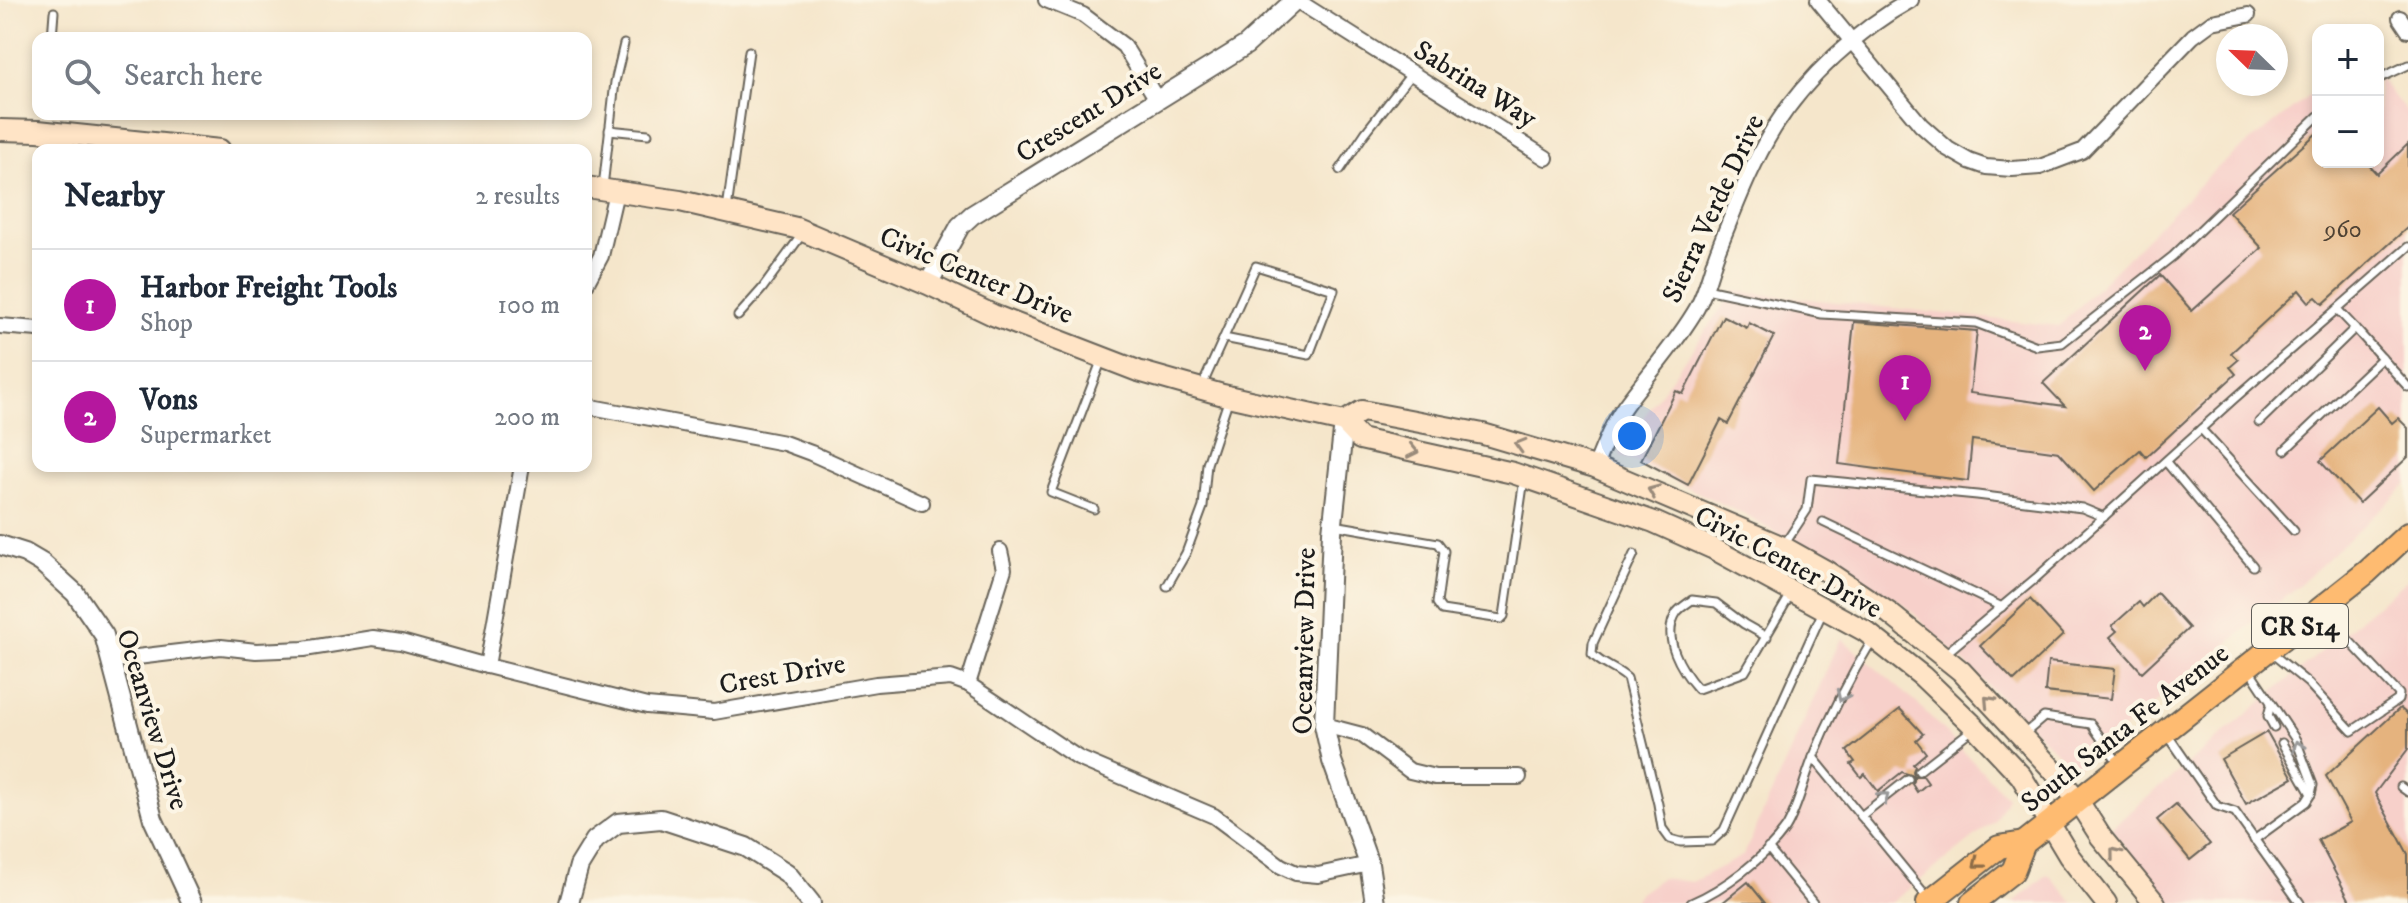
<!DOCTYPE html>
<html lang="en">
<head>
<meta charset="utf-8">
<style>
  :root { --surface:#fff; --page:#f2f2f3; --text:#1f2937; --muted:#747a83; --line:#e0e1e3; --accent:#b5179e }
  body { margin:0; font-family:"IM FELL DW Pica",serif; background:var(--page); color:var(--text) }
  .controls { position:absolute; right:24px; top:24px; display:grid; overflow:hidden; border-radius:16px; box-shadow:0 4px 12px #0003 }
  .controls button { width:72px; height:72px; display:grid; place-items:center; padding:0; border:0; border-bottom:2px solid var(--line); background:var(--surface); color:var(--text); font:40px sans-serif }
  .compass { position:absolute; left:2216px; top:24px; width:72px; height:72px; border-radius:50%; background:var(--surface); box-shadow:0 4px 12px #0003; rotate:293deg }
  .you { position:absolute; left:1632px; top:436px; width:28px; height:28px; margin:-20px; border:6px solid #fff; border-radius:50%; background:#1a73e8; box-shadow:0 0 0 12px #1a73e833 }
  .badge { display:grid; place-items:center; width:52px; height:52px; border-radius:50%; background:var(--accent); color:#fff; font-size:26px; font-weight:700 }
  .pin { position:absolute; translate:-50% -66px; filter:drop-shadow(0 2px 4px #0008) }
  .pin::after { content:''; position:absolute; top:42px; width:28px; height:24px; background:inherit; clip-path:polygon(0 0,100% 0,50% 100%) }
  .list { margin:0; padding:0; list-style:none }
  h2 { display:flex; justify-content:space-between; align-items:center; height:104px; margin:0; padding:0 32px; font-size:34px }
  h2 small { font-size:26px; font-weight:400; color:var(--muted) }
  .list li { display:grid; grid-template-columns:52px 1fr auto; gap:24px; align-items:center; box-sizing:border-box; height:112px; padding:0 32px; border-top:2px solid var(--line) }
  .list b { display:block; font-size:30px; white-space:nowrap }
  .list p { margin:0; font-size:26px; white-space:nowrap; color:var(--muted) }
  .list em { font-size:26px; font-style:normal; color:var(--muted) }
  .icon { flex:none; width:44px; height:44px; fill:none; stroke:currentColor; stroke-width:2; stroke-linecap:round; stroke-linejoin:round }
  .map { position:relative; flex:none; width:2408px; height:903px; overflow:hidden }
  .search { position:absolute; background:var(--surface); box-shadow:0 4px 12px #0003; left:32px; top:32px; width:560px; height:88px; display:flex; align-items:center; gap:20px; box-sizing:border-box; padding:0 28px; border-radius:16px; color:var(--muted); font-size:30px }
  .panel { position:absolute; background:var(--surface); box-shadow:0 4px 12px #0003; left:32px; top:144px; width:560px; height:328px; border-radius:16px }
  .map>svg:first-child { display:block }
  .built { fill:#f7d0ca }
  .building { fill:#e5b37e }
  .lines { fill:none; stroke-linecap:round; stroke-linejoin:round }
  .service-casing { stroke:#686359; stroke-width:11 }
  .minor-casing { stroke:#686359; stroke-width:18 }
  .tertiary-casing { stroke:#686359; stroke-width:22 }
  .secondary-casing { stroke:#686359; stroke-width:24 }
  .primary-casing { stroke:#686359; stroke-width:26 }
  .service { stroke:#fff; stroke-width:7 }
  .minor { stroke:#fff; stroke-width:14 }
  .tertiary { stroke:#fff; stroke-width:18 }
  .secondary { stroke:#ffe4c6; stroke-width:20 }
  .primary { stroke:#febb71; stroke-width:22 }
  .oneway { stroke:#998a7a }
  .oneway2 { stroke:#999 }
  .oneway3 { stroke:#8d6c46 }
  .labels { text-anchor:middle; stroke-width:8; stroke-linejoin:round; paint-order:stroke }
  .number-label { font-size:24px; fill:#4e4234 }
  .shield { fill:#fcf5e5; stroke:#5f5d58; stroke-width:2 }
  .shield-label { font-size:26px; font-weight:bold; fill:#1c1c1c }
  .street-label { font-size:28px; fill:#1c1c1c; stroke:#fcf5e5 }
</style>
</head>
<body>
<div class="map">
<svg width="2408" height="903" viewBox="0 0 2408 903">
  <rect width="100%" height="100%" fill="#fcf5e5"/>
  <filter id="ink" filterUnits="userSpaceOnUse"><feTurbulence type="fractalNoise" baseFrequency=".0125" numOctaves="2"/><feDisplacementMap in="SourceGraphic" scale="16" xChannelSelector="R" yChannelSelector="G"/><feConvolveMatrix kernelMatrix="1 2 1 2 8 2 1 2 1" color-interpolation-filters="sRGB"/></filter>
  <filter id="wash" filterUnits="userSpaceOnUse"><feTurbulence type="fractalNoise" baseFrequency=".006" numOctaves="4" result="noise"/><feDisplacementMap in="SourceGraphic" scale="32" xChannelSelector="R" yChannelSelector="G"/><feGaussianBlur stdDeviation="1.8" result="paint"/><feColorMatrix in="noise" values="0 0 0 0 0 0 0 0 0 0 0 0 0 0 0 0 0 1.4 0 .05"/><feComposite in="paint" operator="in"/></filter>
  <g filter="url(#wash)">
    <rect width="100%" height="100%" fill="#f5e6cb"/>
    <g class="built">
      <polygon points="2378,77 2408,114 2408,484 2292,591 2074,769 1903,603 1743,514 1620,455 1625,443 1734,291 2059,326 2215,169 2318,89 2318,162 2378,162"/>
      <polygon points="2408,579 2408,903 2168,903 2111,828"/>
      <polygon points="1841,638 1921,707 2007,797 1994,822 1891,903 1634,903 1637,895 1661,878 1692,882 1744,855"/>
      <polygon points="2048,874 2074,903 2013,903"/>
    </g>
    <g id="blocks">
      <g class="building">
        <polygon points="2318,132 2318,162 2366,162 2377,174 2408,144 2408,227 2323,304 2316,297 2309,302 2299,290 2231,353 2238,360 2230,367 2236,374 2146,457 2140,450 2094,491 2059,452 1972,440 1968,481 1839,464 1854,322 1977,331 1970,393 2065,406 2043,383 2160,275 2192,311 2262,248 2229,212"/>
        <polygon points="1723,316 1747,328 1749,323 1774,336 1728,424 1721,420 1688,485 1641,460 1676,391 1683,394"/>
        <polygon points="2378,407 2392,423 2398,418 2408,428 2408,457 2359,503 2320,461"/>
        <polygon points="2157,593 2189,628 2142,672 2110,637 2117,631 2112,626 2139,602 2143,607"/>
        <polygon points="2030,599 2063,635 2014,681 1980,646"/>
        <polygon points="2048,662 2115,669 2111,699 2045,692"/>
        <polygon points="2400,708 2408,715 2408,749 2375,793 2408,854 2408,903 2351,903 2318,840 2351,822 2326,776"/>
        <polygon points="1900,709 1923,734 1916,740 1926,753 1913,764 1915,766 1913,771 1914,776 1923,776 1928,783 1917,792 1912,784 1914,781 1914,776 1902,772 1878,791 1865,774 1861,777 1851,764 1855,762 1847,751"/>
        <polygon points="2267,732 2293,778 2246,804 2221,759"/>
        <polygon points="2176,804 2210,844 2190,860 2157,820"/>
        <polygon points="1748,882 1765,903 1722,903"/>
      </g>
    </g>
  </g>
  <g filter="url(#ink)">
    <use href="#blocks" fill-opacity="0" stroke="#686359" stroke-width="2"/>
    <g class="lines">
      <g class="service-casing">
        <g id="service">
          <polyline points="52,38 54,12"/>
          <polyline points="2378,79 2408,65"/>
          <polyline points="609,130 648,134"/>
          <polyline points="1340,170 1365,133 1412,73"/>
          <polyline points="603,187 615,82 624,44"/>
          <polyline points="727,209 749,51"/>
          <polyline points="1706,289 1822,314 1976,323 2037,346 2062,343 2173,256 2318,116"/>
          <polyline points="2337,309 2355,328"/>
          <polyline points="738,316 762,289 803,233"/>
          <polyline points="1202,386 1256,266 1334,290 1309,355 1224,338"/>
          <polyline points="2259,422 2355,328 2408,387"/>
          <polyline points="2201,429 2294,531"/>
          <polyline points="2285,450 2382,358"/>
          <polyline points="2166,462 2253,566"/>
          <polyline points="1094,509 1051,492 1102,359"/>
          <polyline points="1823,522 2002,607"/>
          <polyline points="1334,525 1438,543 1444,551 1437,603 1442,610 1501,619 1504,616 1524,479"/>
          <polyline points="1784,545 1807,510 1811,479 1977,495 2082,508 2104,517"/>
          <path d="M 1634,554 L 1593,643 L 1592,654 C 1602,665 1616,668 1627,678 L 1658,804 L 1662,828 L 1670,839 L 1681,842 L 1712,841 L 1724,830 L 1823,611"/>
          <polyline points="1167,586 1186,553 1203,507 1207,464 1229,398"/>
          <path d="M 1767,637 L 1744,624 L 1716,603 L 1692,600 C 1688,603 1680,608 1677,612 C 1660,637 1682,671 1698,689 L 1745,672 L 1791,594"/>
          <polyline points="2270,652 2308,683 2352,731 2398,700 2399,694 2323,613"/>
          <polyline points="1945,654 2036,578 2234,399 2408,247"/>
          <polyline points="2248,668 2296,740 2313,785 2311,794 2306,802 2254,840"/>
          <polyline points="2271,704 2268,716 2274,727"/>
          <polyline points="2024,734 2044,717 2091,724 2120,765"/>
          <polyline points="2167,734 2217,806 2235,812 2300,903"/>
          <polyline points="2282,743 2311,794"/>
          <polyline points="1813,757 1928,898"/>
          <polyline points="1919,771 1974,728"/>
          <polyline points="2401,787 2408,792"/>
          <polyline points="1861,816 1908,779"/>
          <polyline points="1768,848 1813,903"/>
          <path d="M 1691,903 C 1724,889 1765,858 1786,828 C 1797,810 1804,780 1812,760 C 1829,718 1850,677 1873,639"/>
        </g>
      </g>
      <g class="minor-casing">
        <g id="minor">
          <polyline points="1046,0 1083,15 1124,46 1158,101"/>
          <polyline points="1296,0 1546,158"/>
          <polyline points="1818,0 1921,125 1948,149 1969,161 1986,167 2012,169 2040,167 2082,151 2193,36 2212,22 2248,15"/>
          <polyline points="2400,18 2408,30"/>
          <polyline points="586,284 601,256 616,192"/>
          <polyline points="0,326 38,329"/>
          <polyline points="586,406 784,443 811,453 922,503"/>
          <path d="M 1595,467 C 1603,447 1612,424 1624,407 C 1648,374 1677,343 1697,308 C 1708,288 1711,266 1720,245 C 1736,206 1751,165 1774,128 C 1805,78 1860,28 1911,0"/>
          <polyline points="112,660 221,647 256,651 304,649 373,638 401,642 487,666 647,706 714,712 876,684 951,678 968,684 1078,758 1214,816 1281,866 1296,873 1318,875 1369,864"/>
          <polyline points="487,666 522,466"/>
          <polyline points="968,684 1004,569 1000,551"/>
          <polyline points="1324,725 1362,735 1410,771 1435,777 1519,777"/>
        </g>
      </g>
      <g class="tertiary-casing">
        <g id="tertiary">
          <polyline points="928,284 960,226 972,215 1246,45 1295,0"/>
          <polyline points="1344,422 1332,532 1324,725 1332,761 1369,864 1375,903"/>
          <polyline points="0,545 25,553 42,563 75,593 104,635 153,819 192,903"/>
          <polyline points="569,903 579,866 595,840 618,823 661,819 746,847 787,873 811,903"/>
        </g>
      </g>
      <g class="secondary-casing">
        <g id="secondary">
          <polyline points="0,130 38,131 220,150"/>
          <polyline points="586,187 680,201 796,228 928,284 993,315 1138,371 1223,395 1344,422 1360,439 1513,473 1654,522 1712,548 1865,631 1922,676 1975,727 2021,776 2069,856 2106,903"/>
          <polyline points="1344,422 1362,411 1483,434 1595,467 1783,547 1826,571 1889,613 1961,671 2053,770 2078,801 2101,837 2155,903"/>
        </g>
      </g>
      <g class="primary-casing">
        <g id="primary">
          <polyline points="1928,903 1999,847 2024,843"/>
          <polyline points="1972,903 2013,871 2024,843 2367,572 2408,534"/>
        </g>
      </g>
      <use href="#service" class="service"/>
      <use href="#minor" class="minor"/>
      <use href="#tertiary" class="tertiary"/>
      <use href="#secondary" class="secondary"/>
      <use href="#primary" class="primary"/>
    </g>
    <defs><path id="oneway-chevron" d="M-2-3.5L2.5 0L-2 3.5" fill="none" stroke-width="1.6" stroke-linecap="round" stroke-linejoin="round" transform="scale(2)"/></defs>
    <g class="oneway">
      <use href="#oneway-chevron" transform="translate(1520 445) rotate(-164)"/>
      <use href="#oneway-chevron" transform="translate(1413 451) rotate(12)"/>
      <use href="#oneway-chevron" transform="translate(1653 491) rotate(-158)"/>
      <use href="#oneway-chevron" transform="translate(1989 701) rotate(-133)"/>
      <use href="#oneway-chevron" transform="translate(2115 853) rotate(-129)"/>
    </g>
    <g class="oneway2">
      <use href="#oneway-chevron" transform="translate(1842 696) rotate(115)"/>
      <use href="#oneway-chevron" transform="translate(2298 746) rotate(-112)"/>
      <use href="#oneway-chevron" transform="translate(1884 797) rotate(-38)"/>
    </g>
    <use class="oneway3" href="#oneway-chevron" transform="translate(1978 863) rotate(142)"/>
  </g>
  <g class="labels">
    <g class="number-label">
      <text x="2343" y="237">960</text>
    </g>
    <rect class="shield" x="2252" y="604" width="96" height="44" rx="6"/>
    <g class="shield-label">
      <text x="2300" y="635">CR S14</text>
    </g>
    <g class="street-label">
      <text transform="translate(1476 83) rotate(32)" y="10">Sabrina Way</text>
      <text transform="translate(1088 111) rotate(-32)" y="10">Crescent Drive</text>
      <text transform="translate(1712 208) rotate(-65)" y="10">Sierra Verde Drive</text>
      <text transform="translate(977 274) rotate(23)" y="10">Civic Center Drive</text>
      <text transform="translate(1789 561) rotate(28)" y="10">Civic Center Drive</text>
      <text transform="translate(1303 641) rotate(-89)" y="10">Oceanview Drive</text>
      <text transform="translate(782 673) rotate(-10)" y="10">Crest Drive</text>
      <text transform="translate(154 719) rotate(73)" y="10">Oceanview Drive</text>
      <text transform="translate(2124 727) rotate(-38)" y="10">South Santa Fe Avenue</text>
    </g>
  </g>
</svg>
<div class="controls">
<button>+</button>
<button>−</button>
</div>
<svg class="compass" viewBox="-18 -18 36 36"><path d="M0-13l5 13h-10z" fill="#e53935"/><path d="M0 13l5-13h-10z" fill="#747a83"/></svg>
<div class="you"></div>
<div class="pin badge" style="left:1905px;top:421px">1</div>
<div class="pin badge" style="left:2145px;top:371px">2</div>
<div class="search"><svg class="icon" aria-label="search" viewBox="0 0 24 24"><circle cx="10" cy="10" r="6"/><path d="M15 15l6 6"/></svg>Search here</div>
<section class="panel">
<h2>Nearby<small>2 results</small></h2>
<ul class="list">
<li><span class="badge">1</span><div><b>Harbor Freight Tools</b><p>Shop</p></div><em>100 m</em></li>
<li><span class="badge">2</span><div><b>Vons</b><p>Supermarket</p></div><em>200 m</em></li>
</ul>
</section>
</div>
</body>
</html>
